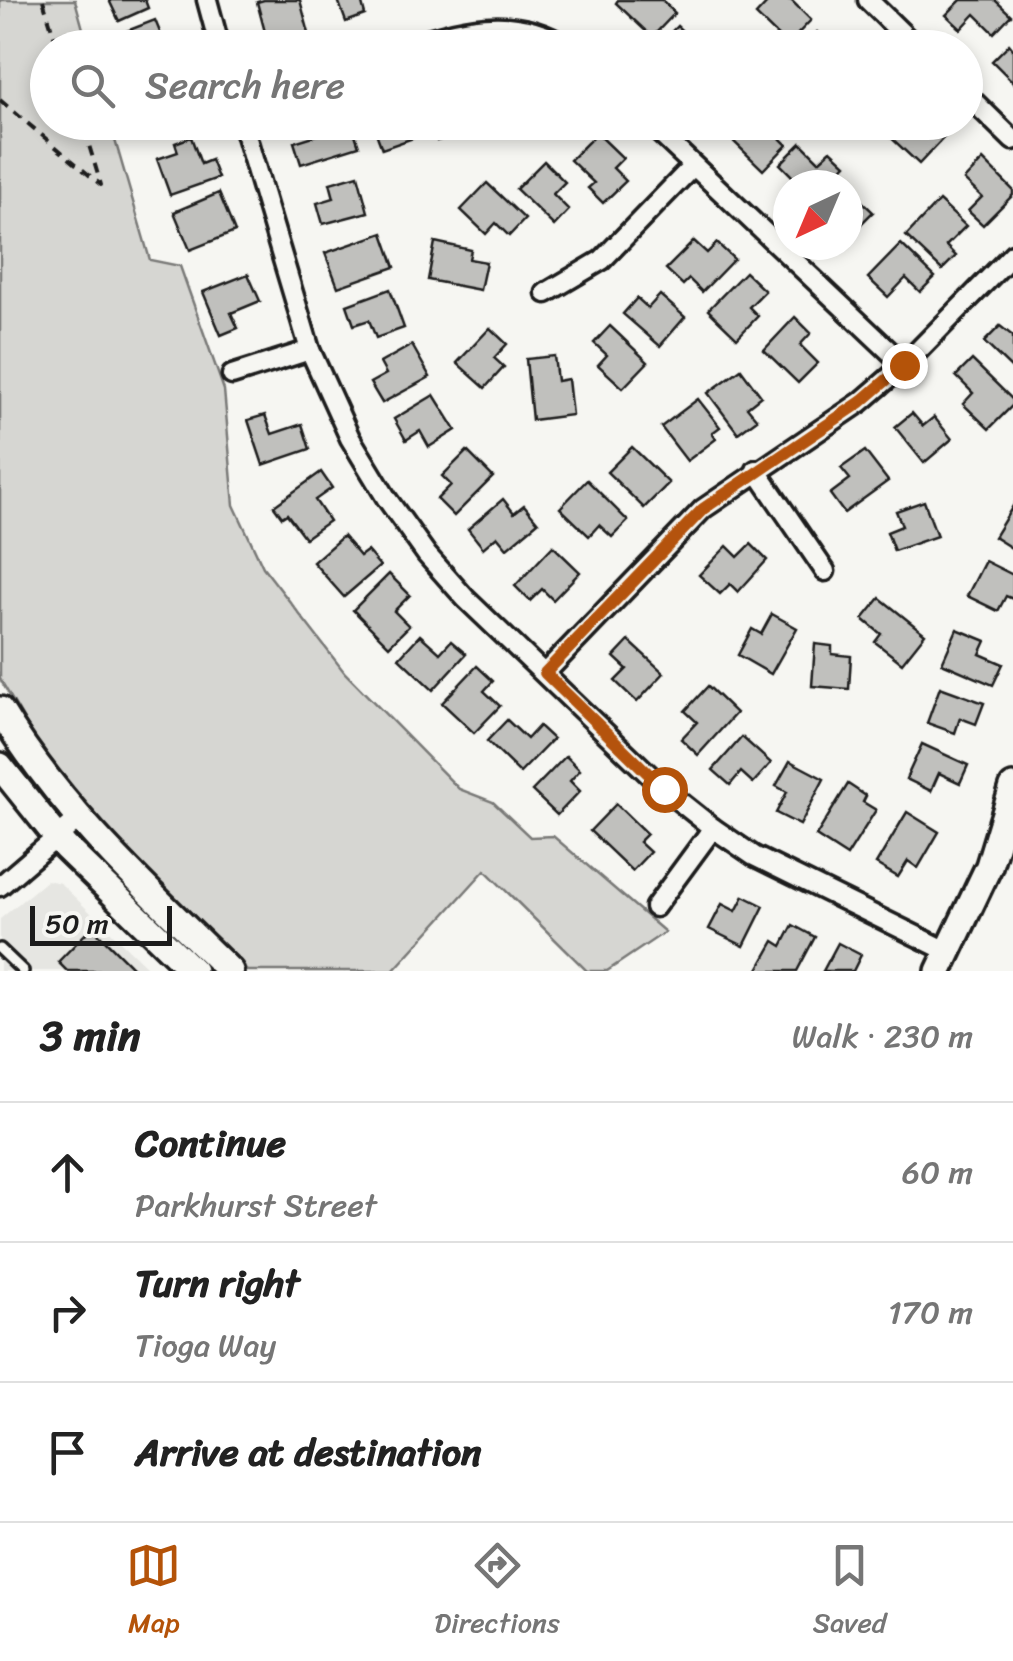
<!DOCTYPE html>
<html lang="en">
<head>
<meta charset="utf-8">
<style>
  :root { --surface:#fff; --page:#f2f2f2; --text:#222; --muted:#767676; --line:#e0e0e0; --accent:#b45309 }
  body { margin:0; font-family:Sriracha,sans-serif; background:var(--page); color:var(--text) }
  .compass { position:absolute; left:773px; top:170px; width:90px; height:90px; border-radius:50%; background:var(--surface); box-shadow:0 5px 15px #0003; rotate:224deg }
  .scale { position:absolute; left:30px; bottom:25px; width:142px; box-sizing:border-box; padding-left:10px; border:5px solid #1c1c1c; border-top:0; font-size:28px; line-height:35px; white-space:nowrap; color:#1c1c1c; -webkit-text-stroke:8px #f6f6f2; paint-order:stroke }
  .stop { position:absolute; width:30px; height:30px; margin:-22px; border:8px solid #b45309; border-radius:50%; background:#fff }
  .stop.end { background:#b45309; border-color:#fff; box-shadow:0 2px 10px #0008 }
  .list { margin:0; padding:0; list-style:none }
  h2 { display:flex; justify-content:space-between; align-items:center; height:130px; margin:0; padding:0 40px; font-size:42px }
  h2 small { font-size:32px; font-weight:400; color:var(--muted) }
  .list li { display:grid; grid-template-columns:65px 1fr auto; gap:30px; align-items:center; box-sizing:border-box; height:140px; padding:0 40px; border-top:2px solid var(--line) }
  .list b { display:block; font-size:38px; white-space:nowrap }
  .list p { margin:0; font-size:32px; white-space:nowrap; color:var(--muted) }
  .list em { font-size:32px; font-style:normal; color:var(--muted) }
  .icon { flex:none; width:55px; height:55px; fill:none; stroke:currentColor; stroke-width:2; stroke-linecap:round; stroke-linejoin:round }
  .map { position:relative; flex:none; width:1013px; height:971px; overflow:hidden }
  .search { position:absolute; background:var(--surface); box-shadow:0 5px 15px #0003; left:30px; right:30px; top:30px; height:110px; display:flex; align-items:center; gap:25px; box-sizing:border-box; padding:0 35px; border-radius:55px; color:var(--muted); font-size:38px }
  .sheet { height:550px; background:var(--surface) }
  nav { display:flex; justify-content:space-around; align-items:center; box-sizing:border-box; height:140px; border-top:2px solid var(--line); background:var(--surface); font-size:28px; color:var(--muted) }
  nav a { display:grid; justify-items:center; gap:5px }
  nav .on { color:var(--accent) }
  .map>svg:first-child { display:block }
  .built { fill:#e6e6e2 }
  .green { fill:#d6d6d2; stroke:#797977; stroke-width:2.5 }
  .building { fill:#c0c0bd; stroke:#1c1c1c; stroke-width:2.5 }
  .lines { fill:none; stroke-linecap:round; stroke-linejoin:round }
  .lane-casing { stroke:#1c1c1c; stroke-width:16 }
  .street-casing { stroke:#1c1c1c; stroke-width:25 }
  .secondary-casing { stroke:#1c1c1c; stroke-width:32 }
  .path { stroke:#1c1c1c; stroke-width:4; stroke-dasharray:10 8; stroke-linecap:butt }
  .lane { stroke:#f6f6f2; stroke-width:9 }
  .street { stroke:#f6f6f2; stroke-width:18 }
  .secondary { stroke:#f6f6f2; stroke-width:25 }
  .route { stroke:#b45309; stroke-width:12 }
</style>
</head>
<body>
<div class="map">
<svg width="1013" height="971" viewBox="0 0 1013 971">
  <rect width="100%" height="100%" fill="#f6f6f2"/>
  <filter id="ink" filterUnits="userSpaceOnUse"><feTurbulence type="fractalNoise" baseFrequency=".01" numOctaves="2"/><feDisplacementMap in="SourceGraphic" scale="20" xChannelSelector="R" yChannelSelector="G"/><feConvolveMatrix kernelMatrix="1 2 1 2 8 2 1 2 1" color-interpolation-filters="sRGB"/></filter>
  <g filter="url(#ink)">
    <polygon class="built" points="47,880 60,883 151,971 0,971 0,919"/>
    <polygon class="green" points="0,0 75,0 88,47 48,48 48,122 110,123 150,260 180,266 224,390 234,505 263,567 345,673 459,789 493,802 530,837 553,836 665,932 607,971 587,971 485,870 393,971 247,971 99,825 49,763 0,679"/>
    <g class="building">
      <polygon points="109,0 145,0 148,8 119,21"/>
      <polygon points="264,0 300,0 310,37 269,47 257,2"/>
      <polygon points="338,0 361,0 365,15 346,22"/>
      <polygon points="618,0 662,0 675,13 652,37 616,3"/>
      <polygon points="770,0 791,0 811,20 787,45 756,15"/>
      <polygon points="961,0 995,0 1011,15 994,33 975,14 961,29 946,15"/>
      <polygon points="155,20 166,47 176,43 178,48 125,48 119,34"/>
      <polygon points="677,26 700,48 656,48"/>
      <polygon points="817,32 833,48 802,48"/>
      <polygon points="850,36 862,48 839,48"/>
      <polygon points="1009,44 1013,49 1013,82 992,61"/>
      <polygon points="147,122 184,122 185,126 152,137"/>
      <polygon points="313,122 351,122 359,146 301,164 294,142 317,135"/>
      <polygon points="372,122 414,122 419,136 382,149"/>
      <polygon points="432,122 473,122 475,130 437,141"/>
      <polygon points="515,122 535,122 527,132"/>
      <polygon points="709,122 730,122 720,133"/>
      <polygon points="742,122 764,122 787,145 763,170 729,137"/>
      <polygon points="894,122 911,122 922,132 931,122 939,122 949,132 919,164 885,132"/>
      <polygon points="597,133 623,158 613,168 626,181 603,203 588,188 594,183 570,160"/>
      <polygon points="191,137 201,164 211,160 218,178 170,195 157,159 178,152 175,143"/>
      <polygon points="801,143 819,161 831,150 846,164 826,185 797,185 799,183 780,164"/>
      <polygon points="983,160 1013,190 1013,195 983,225 968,211 982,197 964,180"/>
      <polygon points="544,161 565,182 553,194 569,210 554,226 516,189"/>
      <polygon points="358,175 368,212 323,224 317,203 334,198 330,183"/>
      <polygon points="487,183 525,219 509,236 496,223 486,234 461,210"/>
      <polygon points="848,188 873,212 854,231 848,225"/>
      <polygon points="219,193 235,232 190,250 174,212"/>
      <polygon points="939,201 966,226 946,246 956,256 942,270 906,236"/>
      <polygon points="383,233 395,267 338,287 325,253"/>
      <polygon points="694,241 707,253 717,243 734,259 702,292 689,279 683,285 666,269"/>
      <polygon points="435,242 471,250 469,259 486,262 480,290 428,280"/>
      <polygon points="901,244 935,277 920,292 906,278 888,297 868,278"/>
      <polygon points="745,272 765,291 749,307 758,316 737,338 708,310"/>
      <polygon points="248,274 260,301 231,313 238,328 221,335 203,292"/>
      <polygon points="390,289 404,328 376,338 369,320 354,325 347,305"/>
      <polygon points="660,295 685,317 660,346 623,314 637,298 648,308"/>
      <polygon points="795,317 811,333 800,345 818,363 798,383 764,350"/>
      <polygon points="610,326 648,362 623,388 598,365 607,355 594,343"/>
      <polygon points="1000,326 1013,336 1013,370 984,342"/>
      <polygon points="490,328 507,344 494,358 504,367 485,388 457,363"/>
      <polygon points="412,345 430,377 382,403 370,383 386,374 380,363"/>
      <polygon points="554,356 557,381 568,379 572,415 532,420 526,359"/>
      <polygon points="972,360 1013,400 1013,405 989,429 963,404 973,393 956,376"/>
      <polygon points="741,369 761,396 747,407 757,419 738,433 708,393"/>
      <polygon points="434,395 456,430 429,447 420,431 406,440 394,419"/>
      <polygon points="698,399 720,427 712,433 716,439 687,461 661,427"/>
      <polygon points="912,413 923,426 934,417 952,439 924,463 895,427"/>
      <polygon points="265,415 272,434 302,424 310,449 263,465 248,420"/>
      <polygon points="632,447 669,483 644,508 607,472"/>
      <polygon points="467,451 493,477 454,516 437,499 451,485 442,476"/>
      <polygon points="865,451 888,481 844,513 830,494 850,479 841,468"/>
      <polygon points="321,472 332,488 315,500 329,521 305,538 287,514 282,517 274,506"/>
      <polygon points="587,480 628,521 612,537 599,525 589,536 560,508"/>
      <polygon points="503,499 514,513 524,505 538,522 507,548 497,536 483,548 468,529"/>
      <polygon points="924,501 937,536 894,551 887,532 902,526 896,511"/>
      <polygon points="1013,506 1013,549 994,537"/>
      <polygon points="343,536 360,556 367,551 380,566 344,597 313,562"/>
      <polygon points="751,544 767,560 738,592 730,584 720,594 699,575 727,546 738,557"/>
      <polygon points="553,546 580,572 553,600 542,589 530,601 515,586"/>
      <polygon points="985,561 1013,575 1013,599 1006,596 998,611 967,596"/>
      <polygon points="389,574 410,595 394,611 409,626 389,646 353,610"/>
      <polygon points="880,598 925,634 902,663 875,642 881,634 863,619"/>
      <polygon points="772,614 797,628 771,674 738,655 752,629 761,634"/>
      <polygon points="957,629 986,641 980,654 1003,664 993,685 942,663"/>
      <polygon points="420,635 440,653 451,641 466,654 433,690 399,658"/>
      <polygon points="629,641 664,673 637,702 615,681 627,669 614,657"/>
      <polygon points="815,644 832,646 832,654 851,656 849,689 812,686"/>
      <polygon points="477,666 493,681 484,691 500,706 474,733 442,703"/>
      <polygon points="708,686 736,713 698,755 681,739 697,722 685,711"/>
      <polygon points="940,687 984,703 976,724 960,718 955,733 927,723"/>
      <polygon points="507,720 527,739 539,726 553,739 520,773 487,741"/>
      <polygon points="742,737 771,763 753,783 741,772 730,785 713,770"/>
      <polygon points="922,744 968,765 960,783 939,773 931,791 906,779"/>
      <polygon points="566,756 580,770 570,781 580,791 557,815 532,791"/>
      <polygon points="790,761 824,779 800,825 776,813 787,792 776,786"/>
      <polygon points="848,784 866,796 863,802 876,810 847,856 816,836"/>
      <polygon points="616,804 647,834 639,842 650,852 632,871 590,831"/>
      <polygon points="907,812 939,832 918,868 908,861 898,877 876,864"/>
      <polygon points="744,896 764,906 744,946 709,929 722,904 736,911"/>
      <polygon points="793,925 815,937 797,971 757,971 774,941 782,946"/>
      <polygon points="92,927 136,971 67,971 58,962"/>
      <polygon points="838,943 861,955 853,971 823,971"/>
    </g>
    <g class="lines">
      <g class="lane-casing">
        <polyline id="lane" points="0,949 23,971"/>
      </g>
      <g class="street-casing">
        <g id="street">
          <polyline points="207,0 220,48"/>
          <polyline points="868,0 917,48"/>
          <path d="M 399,48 C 456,30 514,11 568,48"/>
          <polyline points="966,94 1013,140"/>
          <polyline points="242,122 310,350 350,438 387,499 427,555 466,599 664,789 713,828 754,856 949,952"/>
          <polyline points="648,122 904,365"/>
          <polyline points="546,293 602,260 693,166"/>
          <polyline points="232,375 310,350"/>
          <polyline points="756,470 825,571"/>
          <polyline points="545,673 703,509 861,402 904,365 1013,254"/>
          <polyline points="0,886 78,819"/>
          <polyline points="655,907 713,828"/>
        </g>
      </g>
      <g class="secondary-casing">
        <g id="secondary">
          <path d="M 0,710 C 61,811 146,889 230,971"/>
          <polyline points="0,766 65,847 193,971"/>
          <polyline points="939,971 989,866 1013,787"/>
        </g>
      </g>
      <g class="path">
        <polyline points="43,0 58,48"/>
        <polyline points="0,100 101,185 82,122"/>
      </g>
      <use href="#lane" class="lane"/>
      <use href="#street" class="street"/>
      <use href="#secondary" class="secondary"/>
    </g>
  </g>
  <g class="lines" filter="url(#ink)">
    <polyline class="route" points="664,789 545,673 703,509 861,402 904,365"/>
  </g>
</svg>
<svg class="compass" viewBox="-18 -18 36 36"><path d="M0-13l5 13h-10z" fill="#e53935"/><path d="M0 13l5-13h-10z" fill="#767676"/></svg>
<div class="scale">50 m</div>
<div class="stop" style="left:664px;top:789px"></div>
<div class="stop end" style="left:904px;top:365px"></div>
<div class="search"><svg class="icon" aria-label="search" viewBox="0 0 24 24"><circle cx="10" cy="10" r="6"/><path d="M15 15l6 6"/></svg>Search here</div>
</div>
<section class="sheet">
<h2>3 min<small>Walk · 230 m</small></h2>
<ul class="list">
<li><svg class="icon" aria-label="ahead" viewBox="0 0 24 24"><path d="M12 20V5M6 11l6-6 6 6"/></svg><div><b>Continue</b><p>Parkhurst Street</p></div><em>60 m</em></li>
<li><svg class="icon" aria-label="right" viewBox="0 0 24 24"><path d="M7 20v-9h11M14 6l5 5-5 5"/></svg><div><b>Turn right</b><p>Tioga Way</p></div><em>170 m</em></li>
<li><svg class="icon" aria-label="arrive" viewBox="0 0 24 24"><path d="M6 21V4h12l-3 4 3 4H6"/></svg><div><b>Arrive at destination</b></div></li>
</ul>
</section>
<nav>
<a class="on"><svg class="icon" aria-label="map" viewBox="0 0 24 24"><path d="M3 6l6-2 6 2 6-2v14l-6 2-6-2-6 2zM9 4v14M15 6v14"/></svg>Map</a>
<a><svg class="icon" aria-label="directions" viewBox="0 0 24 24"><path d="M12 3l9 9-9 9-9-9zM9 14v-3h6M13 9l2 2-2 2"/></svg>Directions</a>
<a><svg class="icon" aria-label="saved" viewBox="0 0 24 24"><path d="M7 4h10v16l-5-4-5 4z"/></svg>Saved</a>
</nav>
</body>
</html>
